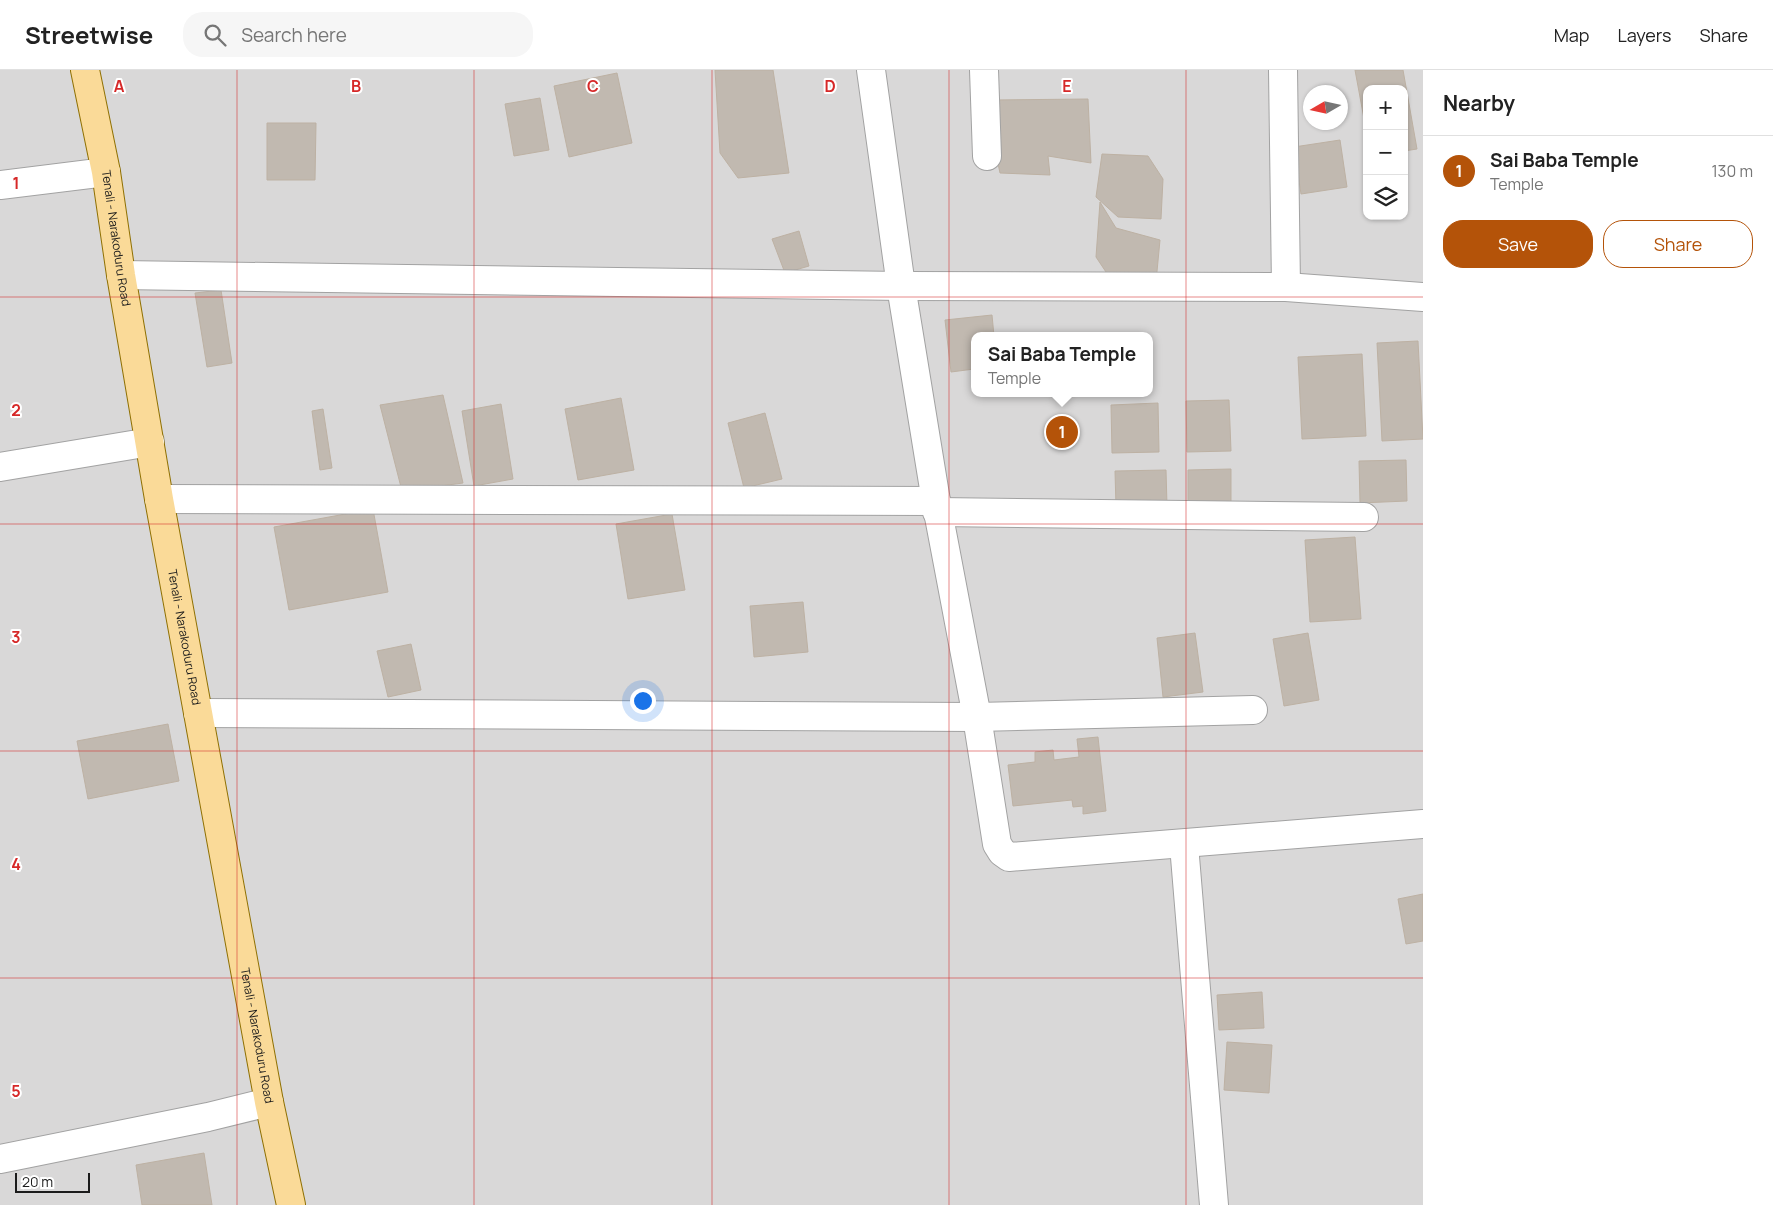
<!DOCTYPE html>
<html lang="en">
<head>
<meta charset="utf-8">
<style>
  :root { --surface:#fff; --page:#f6f6f6; --text:#222; --muted:#767676; --line:#e0e0e0; --accent:#b45309 }
  body { margin:0; font-family:Manrope,sans-serif; background:var(--page); color:var(--text) }
  .controls { position:absolute; right:15px; top:15px; display:grid; overflow:hidden; border-radius:10px; box-shadow:0 1px 4px #0004 }
  .controls button { width:45px; height:45px; display:grid; place-items:center; padding:0; border:0; border-bottom:1px solid var(--line); background:var(--surface); color:var(--text); font:25px sans-serif }
  .compass { position:absolute; left:1303px; top:15px; width:45px; height:45px; border-radius:50%; background:var(--surface); box-shadow:0 1px 4px #0004; rotate:261deg }
  .scale { position:absolute; left:15px; bottom:12px; width:75px; box-sizing:border-box; padding-left:5px; border:2px solid #1b1b1b; border-top:0; font-size:14px; line-height:18px; white-space:nowrap; color:#1b1b1b; -webkit-text-stroke:4px #fff; paint-order:stroke }
  .you { position:absolute; left:642px; top:630px; width:18px; height:18px; margin:-12px; border:4px solid #fff; border-radius:50%; background:#1a73e8; box-shadow:0 0 0 8px #1a73e833 }
  .badge { display:grid; place-items:center; width:32px; height:32px; border-radius:50%; background:var(--accent); color:#fff; font-size:16px; font-weight:700 }
  .pin { position:absolute; translate:-50% -50%; border:2px solid #fff; box-shadow:0 1px 5px #0006 }
  .popup { position:absolute; left:971px; top:262px; width:182px; height:65px; box-sizing:border-box; display:grid; place-content:center; border-radius:10px; background:var(--surface); filter:drop-shadow(0 1px 4px #0005); font-size:16px; white-space:nowrap; color:var(--muted) }
  .popup b { font-size:19px; color:var(--text) }
  .popup::after { content:''; position:absolute; left:50%; top:100%; margin-left:-10px; border:10px solid transparent; border-top-color:var(--surface) }
  .list { margin:0; padding:0; list-style:none }
  h2 { display:flex; justify-content:space-between; align-items:center; height:65px; margin:0; padding:0 20px; font-size:21px }
  h2 small { font-size:16px; font-weight:400; color:var(--muted) }
  .list li { display:grid; grid-template-columns:32px 1fr auto; gap:15px; align-items:center; box-sizing:border-box; height:70px; padding:0 20px; border-top:1px solid var(--line) }
  .list b { display:block; font-size:19px; white-space:nowrap }
  .list p { margin:0; font-size:16px; white-space:nowrap; color:var(--muted) }
  .list em { font-size:16px; font-style:normal; color:var(--muted) }
  .actions { display:flex; gap:10px; padding:15px 20px }
  .actions a { flex:1; padding:11px 0; border:1px solid var(--accent); border-radius:20px; text-align:center; font-size:18px; color:var(--accent) }
  .actions .main { background:var(--accent); color:#fff }
  .icon { flex:none; width:28px; height:28px; fill:none; stroke:currentColor; stroke-width:2; stroke-linecap:round; stroke-linejoin:round }
  .map { position:relative; flex:none; width:1423px; height:1135px; overflow:hidden }
  header { display:flex; align-items:center; gap:30px; box-sizing:border-box; height:70px; padding:0 25px; background:var(--surface); border-bottom:1px solid var(--line) }
  header strong { font-size:24px }
  nav { display:flex; gap:28px; margin-inline-start:auto; font-size:18px }
  .search { width:350px; height:45px; background:var(--page); display:flex; align-items:center; gap:12px; box-sizing:border-box; padding:0 18px; border-radius:20px; color:var(--muted); font-size:19px }
  main { display:flex }
  aside { flex:1; background:var(--surface) }
  .map>svg:first-child { display:block }
  .residential { fill:#d9d8d8; fill-rule:evenodd }
  .building { fill:#c1b9b0; stroke:#bdb1a3 }
  .lines { fill:none; stroke-linecap:round; stroke-linejoin:round }
  .minor-casing { stroke:#a2a2a2; stroke-width:30 }
  .major-casing { stroke:#8f7003; stroke-width:30 }
  .minor { stroke:#fff; stroke-width:28 }
  .major { stroke:#fada98; stroke-width:28 }
  .grid { fill:none; stroke:#d62828; stroke-width:1; stroke-opacity:0.55 }
  .labels { text-anchor:middle; stroke-width:4; stroke-linejoin:round; paint-order:stroke }
  .street-label { font-size:12px; fill:#1b1b1b; stroke:#fff }
  .grid-label { font-size:16px; text-anchor:middle; font-weight:bold; fill:#d62828; stroke:#fff; stroke-width:4; stroke-linejoin:round; paint-order:stroke }
</style>
</head>
<body>
<header>
<strong>Streetwise</strong>
<div class="search"><svg class="icon" aria-label="search" viewBox="0 0 24 24"><circle cx="10" cy="10" r="6"/><path d="M15 15l6 6"/></svg>Search here</div>
<nav><a>Map</a><a>Layers</a><a>Share</a></nav>
</header>
<main>
<div class="map">
<svg width="1423" height="1135" viewBox="0 0 1423 1135">
  <rect width="100%" height="100%" fill="#eceae0"/>
  <path class="residential" d="M 0,0 L 1423,0 L 1423,1135 L 0,1135 ZM 1367,19 L 1404,19 L 1404,146 L 1367,146 ZM 1310,22 L 1340,22 L 1340,52 L 1310,52 ZM 974,266 L 1150,266 L 1150,323 L 974,323 Z"/>
  <g class="building">
    <polygon points="715,0 773,0 789,103 738,108 720,83"/>
    <polygon points="1355,0 1403,0 1417,79 1404,81 1404,19 1367,19 1367,65"/>
    <polygon points="617,3 632,73 569,87 554,16"/>
    <polygon points="540,28 549,80 514,86 505,34"/>
    <polygon points="1088,29 1091,93 1048,86 1050,105 1000,103 996,84 992,30"/>
    <polygon points="267,53 316,53 315,110 267,110"/>
    <polygon points="1340,70 1347,117 1301,124 1294,77"/>
    <polygon points="1102,84 1148,86 1163,109 1161,149 1118,147 1096,127"/>
    <polygon points="1100,132 1116,158 1160,170 1156,212 1116,217 1096,187"/>
    <polygon points="799,161 809,196 785,203 772,169"/>
    <polygon points="221,220 232,293 207,297 195,223"/>
    <polygon points="992,245 994,266 974,266 974,299 951,302 945,250"/>
    <polygon points="1418,271 1423,369 1382,371 1377,273"/>
    <polygon points="1362,284 1366,366 1302,369 1298,287"/>
    <polygon points="443,325 463,413 402,421 380,335"/>
    <polygon points="621,328 634,400 578,410 565,339"/>
    <polygon points="1229,330 1231,381 1187,382 1186,331"/>
    <polygon points="1158,333 1159,382 1112,383 1111,335"/>
    <polygon points="501,334 513,409 474,416 462,341"/>
    <polygon points="323,339 332,398 320,400 312,341"/>
    <polygon points="765,343 782,409 744,418 728,353"/>
    <polygon points="1406,390 1407,431 1360,433 1359,391"/>
    <polygon points="1231,399 1231,437 1188,438 1188,400"/>
    <polygon points="1166,400 1167,436 1116,437 1115,401"/>
    <polygon points="373,439 388,522 289,540 274,457"/>
    <polygon points="672,444 685,520 628,529 616,454"/>
    <polygon points="1355,467 1361,549 1310,552 1305,470"/>
    <polygon points="803,532 808,582 754,587 750,536"/>
    <polygon points="1195,563 1203,622 1163,627 1157,568"/>
    <polygon points="1308,563 1319,630 1284,636 1273,569"/>
    <polygon points="411,574 421,620 388,627 377,581"/>
    <polygon points="168,654 179,711 88,729 77,671"/>
    <polygon points="1098,667 1106,741 1083,744 1083,736 1073,737 1072,730 1013,736 1008,695 1035,692 1035,682 1053,680 1054,690 1079,687 1077,669"/>
    <polygon points="1423,824 1423,871 1406,874 1398,829"/>
    <polygon points="1262,922 1264,958 1219,960 1217,925"/>
    <polygon points="1227,972 1272,975 1269,1023 1224,1020"/>
    <polygon points="204,1083 212,1135 142,1135 136,1095"/>
  </g>
  <g class="lines">
    <g class="minor-casing">
      <g id="minor">
        <polyline points="871,0 901,216 936,431"/>
        <polyline points="984,0 987,86"/>
        <polyline points="1283,0 1286,217"/>
        <polyline points="0,115 106,102"/>
        <polyline points="121,205 901,216 1286,217 1423,227"/>
        <polyline points="0,397 150,372"/>
        <polyline points="159,429 936,431 977,647 997,774 1002,782 1009,787 1423,754"/>
        <polyline points="937,442 1364,447"/>
        <polyline points="198,643 977,647 1253,640"/>
        <polyline points="1184,775 1214,1135"/>
        <polyline points="0,1089 208,1047 269,1032"/>
      </g>
    </g>
    <g class="major-casing">
      <g id="major">
        <path id="s1" d="M 85,0 L 106,102 L 121,205 L 159,429 L 269,1032 L 291,1135"/>
      </g>
    </g>
    <use href="#minor" class="minor"/>
    <use href="#major" class="major"/>
  </g>
  <path class="grid" d="M 237,0 L 237,1135M 474,0 L 474,1135M 712,0 L 712,1135M 949,0 L 949,1135M 1186,0 L 1186,1135M 0,227 L 1423,227M 0,454 L 1423,454M 0,681 L 1423,681M 0,908 L 1423,908"/>
  <g class="labels">
    <g class="street-label">
      <text dy="4" stroke="none"><textPath href="#s1" startOffset="171">Tenali - Narakoduru Road</textPath></text>
      <text dy="4" stroke="none"><textPath href="#s1" startOffset="576">Tenali - Narakoduru Road</textPath></text>
      <text dy="4" stroke="none"><textPath href="#s1" startOffset="981">Tenali - Narakoduru Road</textPath></text>
    </g>
  </g>
  <g class="grid-label">
    <text x="119" y="22">A</text>
    <text x="356" y="22">B</text>
    <text x="593" y="22">C</text>
    <text x="830" y="22">D</text>
    <text x="1067" y="22">E</text>
    <text x="16" y="119">1</text>
    <text x="16" y="346">2</text>
    <text x="16" y="573">3</text>
    <text x="16" y="800">4</text>
    <text x="16" y="1027">5</text>
  </g>
</svg>
<div class="controls">
<button>+</button>
<button>−</button>
<button><svg class="icon" aria-label="layers" viewBox="0 0 24 24"><path d="M12 4l9 5-9 5-9-5zM3 14l9 5 9-5"/></svg></button>
</div>
<svg class="compass" viewBox="-18 -18 36 36"><path d="M0-13l5 13h-10z" fill="#e53935"/><path d="M0 13l5-13h-10z" fill="#767676"/></svg>
<div class="scale">20 m</div>
<div class="you"></div>
<div class="pin badge" style="left:1062px;top:362px">1</div>
<div class="popup"><b>Sai Baba Temple</b>Temple</div>
</div>
<aside>
<h2>Nearby<small></small></h2>
<ul class="list">
<li><span class="badge">1</span><div><b>Sai Baba Temple</b><p>Temple</p></div><em>130 m</em></li>
</ul>
<div class="actions"><a class="main">Save</a><a>Share</a></div>
</aside>
</main>
</body>
</html>
